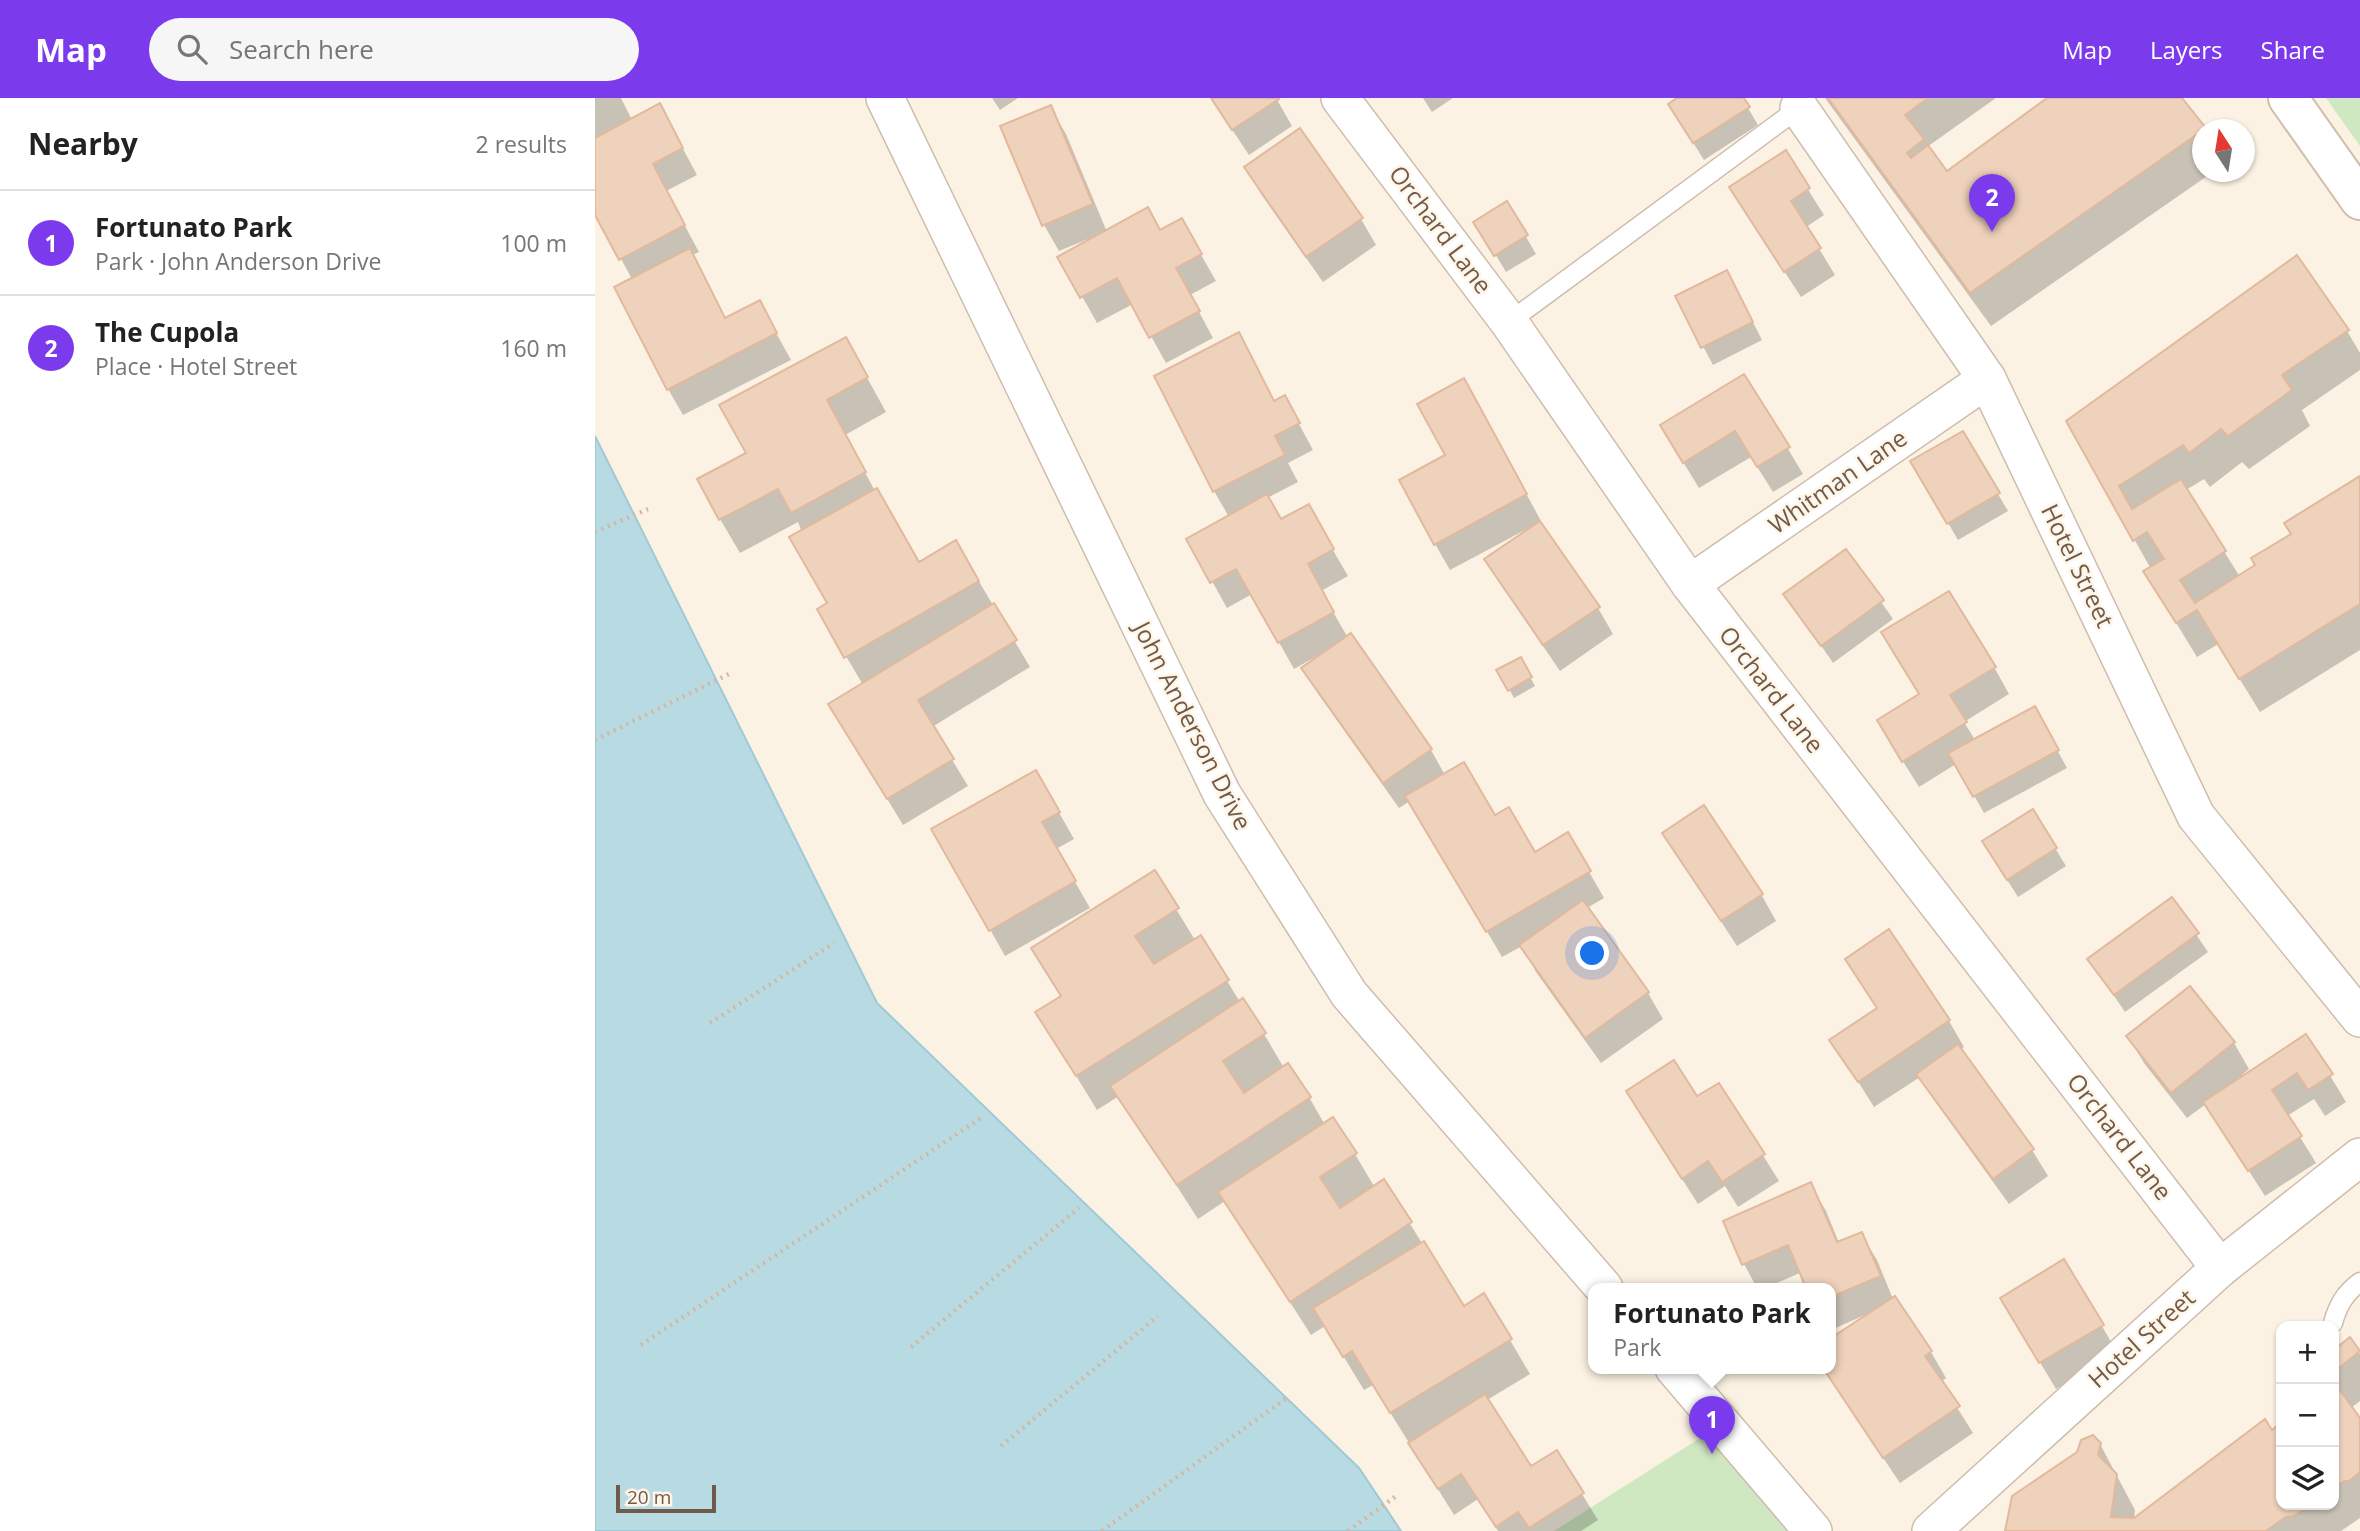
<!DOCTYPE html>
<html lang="en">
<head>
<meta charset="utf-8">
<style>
  :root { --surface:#fff; --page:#f6f6f6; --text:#222; --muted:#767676; --line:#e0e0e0; --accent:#7c3aed }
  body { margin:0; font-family:"Open Sans",sans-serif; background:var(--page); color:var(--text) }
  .controls { position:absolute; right:21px; bottom:21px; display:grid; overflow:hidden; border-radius:14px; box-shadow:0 2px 5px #0004 }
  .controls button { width:63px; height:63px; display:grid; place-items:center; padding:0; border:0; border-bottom:2px solid var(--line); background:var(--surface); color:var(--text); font:35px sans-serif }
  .compass { position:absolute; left:1597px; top:21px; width:63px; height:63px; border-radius:50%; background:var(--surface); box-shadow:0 2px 5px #0004; rotate:348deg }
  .scale { position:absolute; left:21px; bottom:18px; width:100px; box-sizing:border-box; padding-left:7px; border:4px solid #725a4a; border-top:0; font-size:19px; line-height:24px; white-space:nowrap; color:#725a4a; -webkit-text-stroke:5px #fef6e8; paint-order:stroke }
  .you { position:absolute; left:998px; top:856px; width:24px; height:24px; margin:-18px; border:5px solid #fff; border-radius:50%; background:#1a73e8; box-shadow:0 0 0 10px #1a73e833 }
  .badge { display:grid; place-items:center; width:46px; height:46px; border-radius:50%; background:var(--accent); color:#fff; font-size:23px; font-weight:700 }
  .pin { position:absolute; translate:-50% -58px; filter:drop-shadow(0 2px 4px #0008) }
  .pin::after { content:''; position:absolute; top:37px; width:24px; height:21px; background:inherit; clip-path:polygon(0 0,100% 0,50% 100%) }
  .popup { position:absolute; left:993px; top:1185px; width:248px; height:91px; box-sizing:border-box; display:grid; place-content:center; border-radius:14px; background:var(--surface); filter:drop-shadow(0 2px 5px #0005); font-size:23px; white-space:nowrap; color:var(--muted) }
  .popup b { font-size:26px; color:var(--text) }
  .popup::after { content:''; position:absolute; left:50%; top:100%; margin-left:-14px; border:14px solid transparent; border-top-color:var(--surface) }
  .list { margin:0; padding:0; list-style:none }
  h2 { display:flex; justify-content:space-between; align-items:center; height:91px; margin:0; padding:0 28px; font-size:30px }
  h2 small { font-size:23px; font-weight:400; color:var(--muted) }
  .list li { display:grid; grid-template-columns:46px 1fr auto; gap:21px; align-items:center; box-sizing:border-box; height:105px; padding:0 28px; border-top:2px solid var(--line) }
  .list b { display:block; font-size:26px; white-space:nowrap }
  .list p { margin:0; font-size:23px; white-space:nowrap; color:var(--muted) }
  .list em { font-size:23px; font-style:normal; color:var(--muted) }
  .icon { flex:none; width:38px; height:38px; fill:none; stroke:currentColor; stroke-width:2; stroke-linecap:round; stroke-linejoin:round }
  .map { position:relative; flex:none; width:1765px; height:1433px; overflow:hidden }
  header { display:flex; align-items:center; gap:42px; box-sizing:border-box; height:98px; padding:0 35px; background:var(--accent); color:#fff }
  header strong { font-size:33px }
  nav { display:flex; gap:38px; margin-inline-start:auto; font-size:24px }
  .search { width:490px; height:63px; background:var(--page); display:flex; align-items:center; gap:18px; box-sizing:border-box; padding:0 24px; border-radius:38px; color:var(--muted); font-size:26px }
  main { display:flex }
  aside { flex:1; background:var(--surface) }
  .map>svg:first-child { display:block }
  .green { fill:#d0e8c2 }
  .water { fill:#b8dbe3; stroke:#9fcad5; stroke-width:2 }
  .shadow { fill:#0003 }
  .building { fill:#efd2bc; stroke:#e1b99d; stroke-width:2 }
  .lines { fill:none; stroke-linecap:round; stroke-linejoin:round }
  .lane-casing { stroke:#cebdad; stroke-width:21 }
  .street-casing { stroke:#cebdad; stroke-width:40 }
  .secondary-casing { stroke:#d0bdaa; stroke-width:42 }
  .path { stroke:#d4b69f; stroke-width:4.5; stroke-dasharray:2 5; stroke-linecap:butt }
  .lane { stroke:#fff; stroke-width:18 }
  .street { stroke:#fff; stroke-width:37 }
  .secondary { stroke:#fff; stroke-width:38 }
  .labels { text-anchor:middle; stroke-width:5; stroke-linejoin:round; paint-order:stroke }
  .street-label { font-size:24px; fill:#725a4a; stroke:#fef6e8 }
</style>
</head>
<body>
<header>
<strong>Map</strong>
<div class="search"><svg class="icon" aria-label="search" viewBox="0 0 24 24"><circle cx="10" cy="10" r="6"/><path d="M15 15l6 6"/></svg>Search here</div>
<nav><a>Map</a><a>Layers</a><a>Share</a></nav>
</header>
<main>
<aside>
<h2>Nearby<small>2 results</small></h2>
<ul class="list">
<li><span class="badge">1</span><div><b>Fortunato Park</b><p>Park · John Anderson Drive</p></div><em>100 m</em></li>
<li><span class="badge">2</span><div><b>The Cupola</b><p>Place · Hotel Street</p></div><em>160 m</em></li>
</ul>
</aside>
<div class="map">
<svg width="1765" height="1433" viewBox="0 0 1765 1433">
  <rect width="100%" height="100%" fill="#fbf2e3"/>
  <g class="green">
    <polygon points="1731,0 1765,0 1765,48"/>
    <polygon points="1127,1326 1218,1433 959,1433"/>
  </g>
  <polygon class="water" points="0,338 282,905 764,1370 806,1433 0,1433"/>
  <g class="shadow">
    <polygon points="0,0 26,0 37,22 79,34 102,77 71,93 104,154 97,157 131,221 179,231 196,262 88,317 73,291 37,181 0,113"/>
    <polygon points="397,0 423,0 405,12"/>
    <polygon points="616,0 681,0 697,28 654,57"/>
    <polygon points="828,0 858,0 837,14"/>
    <polygon points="1085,0 1147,0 1163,27 1109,62 1085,24"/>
    <polygon points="1230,0 1401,0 1332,49 1351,75 1455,0 1585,0 1610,32 1608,32 1608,74 1618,74 1396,228"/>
    <polygon points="455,9 471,36 512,134 565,134 586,122 621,183 595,197 618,240 571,265 538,206 502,225 465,159 495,143 493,141 464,153 449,127"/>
    <polygon points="1190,55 1229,117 1211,129 1240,177 1206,199 1152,116"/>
    <polygon points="651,70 766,121 781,147 728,184 666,96"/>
    <polygon points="911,105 941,156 911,174 881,124"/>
    <polygon points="1141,191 1167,242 1118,267 1082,199"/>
    <polygon points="1752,233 1765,255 1765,272 1707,312 1715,328 1654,371 1647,364 1615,389 1609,381 1591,392 1645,479 1663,468 1698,437 1692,425 1765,380 1765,552 1665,614 1623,546 1602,559 1550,474 1556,471 1473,323"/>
    <polygon points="270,276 291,314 250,337 280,393 323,466 361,445 435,569 337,629 373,688 308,727 251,633 268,587 224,512 234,506 203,424 145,455 125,421 153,355"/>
    <polygon points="1149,278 1208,376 1178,394 1156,359 1104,390 1082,354"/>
    <polygon points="690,300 718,352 693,365 703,384 672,400 686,424 728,435 753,478 726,493 753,540 836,652 850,677 939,756 973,737 1009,800 992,810 1053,895 1068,921 1006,965 941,874 927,848 907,859 815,703 804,710 724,597 709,570 723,561 722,558 699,571 657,496 632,510 594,442 634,419 619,393 680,305"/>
    <polygon points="884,309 946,423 944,424 1003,510 1018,536 965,573 907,488 892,462 935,432 934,430 855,472 840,446 852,358"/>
    <polygon points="1367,335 1413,413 1363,442 1317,363"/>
    <polygon points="1251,453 1298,521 1238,565 1191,496"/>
    <polygon points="925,561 940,588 919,600 904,573"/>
    <polygon points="1399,569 1414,596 1369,624 1380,642 1449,628 1472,670 1389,715 1361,666 1324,689 1299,649 1325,597"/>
    <polygon points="441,674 479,741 461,751 495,810 410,858 339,732"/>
    <polygon points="1438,714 1471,768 1423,799 1399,761"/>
    <polygon points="1069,736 1166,796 1181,823 1142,848"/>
    <polygon points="559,775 600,842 605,839 645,904 669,936 689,970 714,999 730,1027 760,1056 780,1090 789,1084 868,1211 915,1242 935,1276 892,1302 935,1371 961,1354 1003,1422 986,1433 903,1433 883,1401 859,1417 778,1287 769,1292 730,1228 716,1237 630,1103 603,1121 524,998 502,1012 442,914 467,899"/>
    <polygon points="1577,801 1613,854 1530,914 1494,861"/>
    <polygon points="1294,834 1354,923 1369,949 1365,952 1437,1052 1453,1078 1414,1106 1339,1002 1325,979 1279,1009 1237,942 1283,912 1252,862"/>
    <polygon points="1595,890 1639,945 1654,971 1647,977 1648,979 1711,938 1751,1004 1730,1018 1719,1001 1692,1018 1721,1065 1670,1098 1611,1006 1592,1020 1549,965 1533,938"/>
    <polygon points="1124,987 1184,1083 1143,1109 1130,1088 1103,1106 1048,1020 1101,1001"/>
    <polygon points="1215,1087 1231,1113 1244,1145 1266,1136 1282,1162 1298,1201 1336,1254 1351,1280 1346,1284 1378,1335 1305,1385 1228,1270 1236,1270 1236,1242 1270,1219 1270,1217 1236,1232 1236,1190 1207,1174 1170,1190 1162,1190 1149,1166"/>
    <polygon points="1469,1163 1522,1254 1461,1291 1422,1226"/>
    <polygon points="1755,1242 1765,1256 1765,1303 1756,1310 1765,1323 1765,1420 1746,1433 1412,1433 1505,1346 1540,1412 1539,1422 1686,1327 1686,1407 1739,1407 1739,1254"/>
  </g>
  <g class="building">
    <polygon points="616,0 683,0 684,1 637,32"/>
    <polygon points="1082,0 1149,0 1155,9 1098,45 1073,6"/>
    <polygon points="1233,0 1333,0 1310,17 1329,41 1312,55 1316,60 1333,47 1352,73 1452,0 1587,0 1611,30 1375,195"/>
    <polygon points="65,5 88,50 58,66 90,127 24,162 0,117 0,40"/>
    <polygon points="456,7 498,106 447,128 405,28"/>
    <polygon points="705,30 768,120 711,159 649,69"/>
    <polygon points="1191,52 1215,90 1196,103 1226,150 1189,174 1134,89"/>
    <polygon points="912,103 933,137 899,158 878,124"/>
    <polygon points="553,109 565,132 587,120 607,156 581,170 605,213 554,240 522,180 485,200 462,159"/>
    <polygon points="95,150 130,220 165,202 182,235 72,292 19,189"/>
    <polygon points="1702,157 1754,232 1687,277 1697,292 1633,338 1626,331 1594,355 1588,347 1524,388 1537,411 1586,381 1631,453 1585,482 1600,505 1660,467 1656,460 1696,436 1689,425 1765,378 1765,506 1644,581 1602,512 1581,525 1548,473 1569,461 1552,434 1538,443 1471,323"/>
    <polygon points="1132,172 1158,224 1106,250 1080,198"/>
    <polygon points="644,234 679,303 690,297 705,325 680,338 690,357 618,394 559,278"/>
    <polygon points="251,239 273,279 232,302 271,374 196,415 183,391 124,422 102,381 151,355 124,307"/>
    <polygon points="1149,276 1195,349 1162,369 1140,333 1088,365 1065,327"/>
    <polygon points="869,280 932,396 839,447 804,382 850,357 822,306"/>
    <polygon points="1368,333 1405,395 1352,426 1315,363"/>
    <polygon points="282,390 324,464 361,442 384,483 249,560 222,511 232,505 194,439"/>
    <polygon points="672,396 686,421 714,406 739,451 713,466 739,514 683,545 641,471 615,485 591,441"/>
    <polygon points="945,423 1005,509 948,547 889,461"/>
    <polygon points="1251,451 1289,502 1226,548 1188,496"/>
    <polygon points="1354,493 1401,569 1355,597 1372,624 1307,664 1282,622 1324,596 1286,534"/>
    <polygon points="399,505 422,542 323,602 359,661 292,701 233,606"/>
    <polygon points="756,535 837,651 788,685 706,570"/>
    <polygon points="926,559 937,579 913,593 901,572"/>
    <polygon points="1440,608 1464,652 1378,699 1353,655"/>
    <polygon points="869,664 900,717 914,709 940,754 973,734 996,773 891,834 810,698"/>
    <polygon points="441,672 465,714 447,724 481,783 394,833 336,731"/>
    <polygon points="1109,707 1168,796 1126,823 1067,735"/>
    <polygon points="1438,711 1462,750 1412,782 1387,743"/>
    <polygon points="560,772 584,810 540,838 559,866 606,837 634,882 481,978 440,914 466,898 436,850"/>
    <polygon points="1577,799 1604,835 1519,897 1492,861"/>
    <polygon points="988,802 1054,894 990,940 924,847"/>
    <polygon points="1294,831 1355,922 1263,984 1234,942 1282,910 1250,861"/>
    <polygon points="1595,888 1640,944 1576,995 1531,938"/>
    <polygon points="648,900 671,935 628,963 649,995 693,965 716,999 582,1087 515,988"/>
    <polygon points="1711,936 1738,976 1713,992 1702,975 1677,992 1707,1038 1653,1073 1608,1004"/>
    <polygon points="1363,946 1439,1051 1398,1081 1321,976"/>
    <polygon points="1079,962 1102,998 1124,985 1170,1056 1127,1084 1113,1063 1087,1081 1031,993"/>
    <polygon points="738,1019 762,1055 725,1079 745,1110 789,1081 817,1124 695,1204 623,1094"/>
    <polygon points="1216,1084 1242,1144 1267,1134 1286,1178 1236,1199 1236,1190 1211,1190 1193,1147 1147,1167 1128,1123"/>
    <polygon points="829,1143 869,1208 889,1195 917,1241 795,1315 757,1253 748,1259 718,1210"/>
    <polygon points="1469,1161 1509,1227 1444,1265 1405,1200"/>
    <polygon points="1300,1198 1337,1253 1330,1258 1365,1308 1288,1360 1228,1270 1236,1270 1236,1240"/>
    <polygon points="1755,1239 1765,1253 1739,1274 1739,1252"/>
    <polygon points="1739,1284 1765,1320 1765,1374 1754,1383 1749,1383 1739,1390"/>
    <polygon points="890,1296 936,1368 962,1352 989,1395 934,1430 923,1414 901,1429 866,1376 843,1391 813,1345"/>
    <polygon points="1670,1321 1677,1332 1686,1325 1686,1407 1715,1407 1699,1418 1691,1419 1671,1433 1410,1433 1417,1398 1482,1354 1486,1342 1498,1337 1506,1345 1503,1357 1522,1376 1516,1419 1539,1420"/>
  </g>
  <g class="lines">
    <g class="lane-casing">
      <g id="lane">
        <polyline points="914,224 1204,10"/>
        <path d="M 1738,1225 C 1743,1207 1750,1195 1765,1184"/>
      </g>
    </g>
    <g class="street-casing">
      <g id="street">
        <polyline points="290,0 627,696 754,896 1009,1190"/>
        <polyline points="745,0 914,224 1095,486 1625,1170"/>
        <polyline points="1204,10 1392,281 1601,718 1765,920"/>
        <polyline points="1095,486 1392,281"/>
        <polyline points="1079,1270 1218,1433"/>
        <polyline points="1336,1433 1625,1170 1765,1059"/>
      </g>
    </g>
    <g class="secondary-casing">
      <polyline id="secondary" points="1693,0 1765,102"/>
    </g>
    <g class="path">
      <polyline points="0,434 53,411"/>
      <polyline points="0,642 134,576"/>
      <polyline points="115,925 239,845"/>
      <polyline points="46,1247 389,1018"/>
      <polyline points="316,1249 484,1110"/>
      <polyline points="406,1348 563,1218"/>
      <polyline points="507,1433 693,1299"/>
      <polyline points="753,1433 804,1396"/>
    </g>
    <use href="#lane" class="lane"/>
    <use href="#street" class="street"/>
    <use href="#secondary" class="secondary"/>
  </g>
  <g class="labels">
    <g class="street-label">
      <text transform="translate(845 132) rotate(53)" y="8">Orchard Lane</text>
      <text transform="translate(1243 384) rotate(-35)" y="8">Whitman Lane</text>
      <text transform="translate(1482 468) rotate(64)" y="8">Hotel Street</text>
      <text transform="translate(1176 592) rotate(52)" y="8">Orchard Lane</text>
      <text transform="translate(597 628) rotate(63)" y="8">John Anderson Drive</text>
      <text transform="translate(1524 1039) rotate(52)" y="8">Orchard Lane</text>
      <text transform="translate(1547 1241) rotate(-42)" y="8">Hotel Street</text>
    </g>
  </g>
</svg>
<div class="controls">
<button>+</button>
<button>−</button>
<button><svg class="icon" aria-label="layers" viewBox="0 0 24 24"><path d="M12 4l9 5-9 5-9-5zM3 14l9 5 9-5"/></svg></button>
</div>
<svg class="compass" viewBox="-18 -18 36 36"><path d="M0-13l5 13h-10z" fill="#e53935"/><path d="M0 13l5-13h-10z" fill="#767676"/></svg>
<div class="scale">20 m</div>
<div class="you"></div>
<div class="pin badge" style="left:1117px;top:1356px">1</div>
<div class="popup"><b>Fortunato Park</b>Park</div>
<div class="pin badge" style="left:1397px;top:134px">2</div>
</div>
</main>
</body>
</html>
